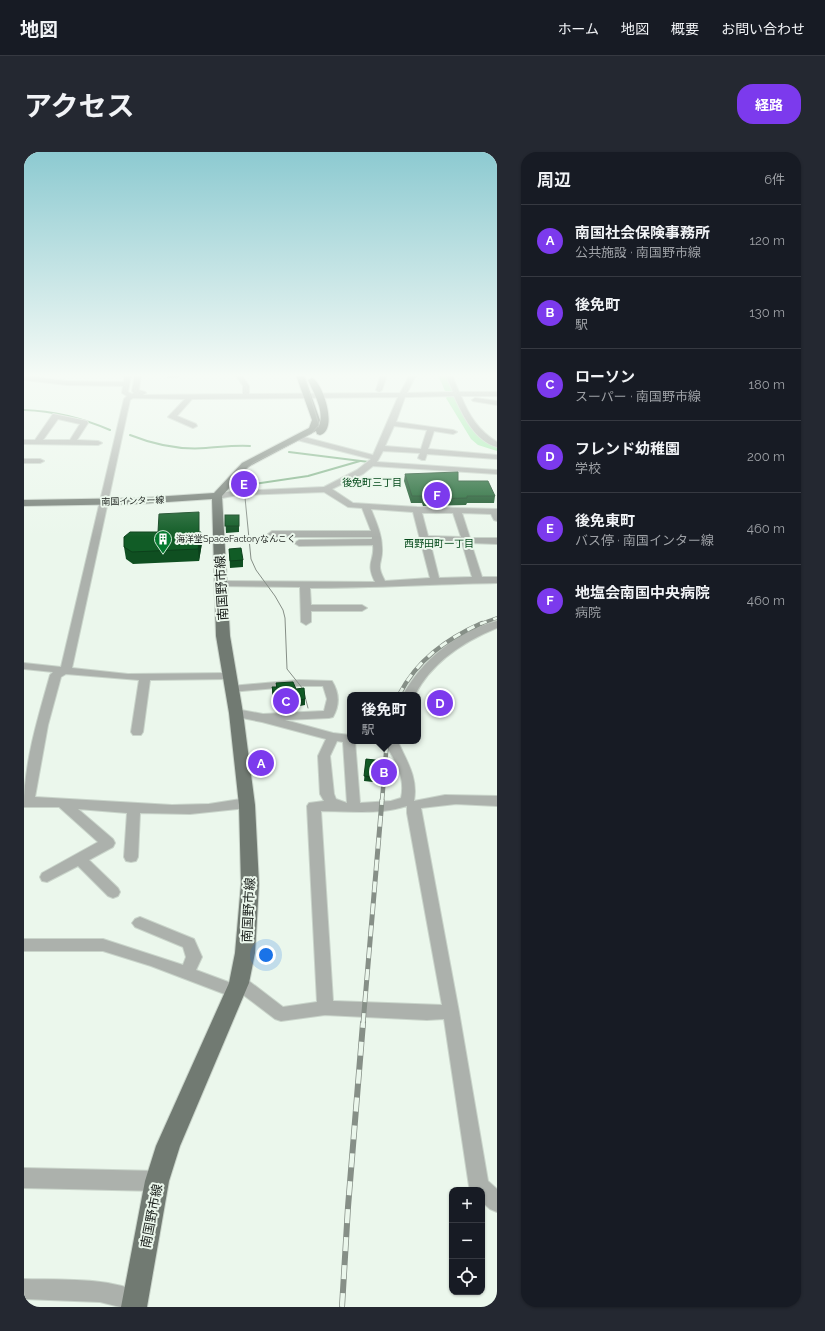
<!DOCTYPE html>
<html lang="ja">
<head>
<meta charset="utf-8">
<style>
  :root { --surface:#171b24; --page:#242831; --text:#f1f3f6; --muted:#9ea1a6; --line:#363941; --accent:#7c3aed }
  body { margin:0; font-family:Raleway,"Noto Sans JP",sans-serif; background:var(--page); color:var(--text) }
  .controls { position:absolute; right:12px; bottom:12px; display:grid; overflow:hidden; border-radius:8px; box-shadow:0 1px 3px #0004 }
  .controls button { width:36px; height:36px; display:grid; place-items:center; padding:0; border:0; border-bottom:1px solid var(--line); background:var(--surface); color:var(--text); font:20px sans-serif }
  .you { position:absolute; left:242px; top:803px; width:14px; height:14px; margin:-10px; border:3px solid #fff; border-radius:50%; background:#1a73e8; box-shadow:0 0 0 6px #1a73e833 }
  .badge { display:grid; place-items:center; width:26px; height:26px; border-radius:50%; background:var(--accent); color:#fff; font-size:13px; font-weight:700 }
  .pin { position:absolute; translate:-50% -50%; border:2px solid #fff; box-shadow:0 1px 4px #0006 }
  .popup { position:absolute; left:323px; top:540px; width:74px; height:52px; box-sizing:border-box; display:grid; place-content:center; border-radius:8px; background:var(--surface); filter:drop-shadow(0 1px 3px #0005); font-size:13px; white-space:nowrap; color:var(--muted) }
  .popup b { font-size:15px; color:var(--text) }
  .popup::after { content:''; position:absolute; left:50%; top:100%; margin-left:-8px; border:8px solid transparent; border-top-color:var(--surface) }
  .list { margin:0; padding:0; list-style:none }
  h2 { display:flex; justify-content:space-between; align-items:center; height:52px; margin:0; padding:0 16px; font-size:17px }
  h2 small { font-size:13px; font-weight:400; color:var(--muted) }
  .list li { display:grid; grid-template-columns:26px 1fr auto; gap:12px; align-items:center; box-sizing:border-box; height:72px; padding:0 16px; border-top:1px solid var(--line) }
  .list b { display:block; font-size:15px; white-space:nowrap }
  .list p { margin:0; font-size:13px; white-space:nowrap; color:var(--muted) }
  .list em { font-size:13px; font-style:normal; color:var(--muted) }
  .icon { flex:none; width:22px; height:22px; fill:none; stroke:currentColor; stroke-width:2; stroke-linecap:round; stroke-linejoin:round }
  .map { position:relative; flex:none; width:473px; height:1155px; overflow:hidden; border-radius:16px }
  header { display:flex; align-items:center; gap:24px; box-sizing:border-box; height:56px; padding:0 20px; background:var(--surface); border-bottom:1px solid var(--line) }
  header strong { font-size:19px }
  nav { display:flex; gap:22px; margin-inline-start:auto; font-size:14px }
  .intro { display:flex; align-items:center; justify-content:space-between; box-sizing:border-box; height:96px; padding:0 24px }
  h1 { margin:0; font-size:28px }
  .button { padding:10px 18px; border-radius:16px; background:var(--accent); color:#fff; font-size:14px; font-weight:700 }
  main { display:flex; gap:24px; padding:0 24px }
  aside { flex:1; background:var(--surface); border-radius:16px; box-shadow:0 1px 3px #0004 }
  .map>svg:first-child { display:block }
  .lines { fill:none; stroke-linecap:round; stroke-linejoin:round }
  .stream { stroke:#7aae82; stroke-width:2 }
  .river { fill:#a4ecae; fill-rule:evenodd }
  .minor-casing { stroke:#c9d4ca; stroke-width:2 }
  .major-casing { stroke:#c9d4ca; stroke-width:2 }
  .minor { fill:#acb1ac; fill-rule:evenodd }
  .major { fill:#717a72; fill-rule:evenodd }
  .tram { stroke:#868f87; stroke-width:1 }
  .rail-far3-casing { stroke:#868f87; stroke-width:3.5 }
  .rail-far2-casing { stroke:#868f87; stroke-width:4.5 }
  .rail-far1-casing { stroke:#868f87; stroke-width:5 }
  .rail-casing { stroke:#868f87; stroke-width:6 }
  .rail-far3 { stroke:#ebf7ec; stroke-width:2.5; stroke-dasharray:7; stroke-linecap:butt }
  .rail-far2 { stroke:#ebf7ec; stroke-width:3; stroke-dasharray:8; stroke-linecap:butt }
  .rail-far1 { stroke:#ebf7ec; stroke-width:3.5; stroke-dasharray:11; stroke-linecap:butt }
  .rail { stroke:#ebf7ec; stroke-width:4.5; stroke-dasharray:14; stroke-linecap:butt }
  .wall { fill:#0f4f21 }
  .shaded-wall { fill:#0c401b }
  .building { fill:#115c26; stroke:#0c401b }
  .labels { text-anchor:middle; stroke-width:4; stroke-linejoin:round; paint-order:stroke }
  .far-street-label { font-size:9px; fill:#191e1a; stroke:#ebf7ec }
  .far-poi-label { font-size:9px; fill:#191e1a; stroke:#ebf7ec; text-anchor:start }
  .far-neighbourhood-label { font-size:10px; fill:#04491a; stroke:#ebf7ec }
  .near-street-label { font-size:13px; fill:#191e1a; stroke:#ebf7ec }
</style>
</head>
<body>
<header>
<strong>地図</strong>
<nav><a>ホーム</a><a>地図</a><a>概要</a><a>お問い合わせ</a></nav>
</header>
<div class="intro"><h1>アクセス</h1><a class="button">経路</a></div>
<main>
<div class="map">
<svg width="473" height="1155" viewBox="0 0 473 1155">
  <rect width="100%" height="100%" fill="#ebf7ec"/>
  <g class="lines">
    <g class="stream">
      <path d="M 0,258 C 30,259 58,266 86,278"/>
      <path d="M 106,283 C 131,293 156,298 182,296 C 197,295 211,293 226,294"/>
      <polyline points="265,300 345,310"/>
      <polyline points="230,332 284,324 336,309"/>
    </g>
    <g class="river">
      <polygon points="414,223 426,223 431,236 429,239 421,239"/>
      <path d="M 428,242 L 432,243 C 444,261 452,283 473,290 L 473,299 L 454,293 L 447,287 L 422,246 L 424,243 Z"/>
    </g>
    <g class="minor-casing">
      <g id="minor">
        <path d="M 101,223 L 107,223 L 104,240 L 108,242 L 110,241 L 108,239 L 111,223 L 117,223 L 115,238 L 121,240 L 122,241 L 119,243 L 219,242 L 219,234 L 212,223 L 218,223 L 225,234 L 225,242 L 376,241 L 386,223 L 392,223 L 383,241 L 429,240 L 422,223 L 428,223 L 435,240 L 473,240 L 473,244 L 437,244 C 445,264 455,279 473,290 L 473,295 C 451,289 439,264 430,244 L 381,245 L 372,270 L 429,278 L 433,280 L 429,282 L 410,279 L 404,297 L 473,303 L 473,307 L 403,302 L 401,308 L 398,308 L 394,306 L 396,301 L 359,299 L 353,310 L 473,318 L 473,322 L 349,314 L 339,322 L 308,337 L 329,351 L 393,355 L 473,357 L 473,369 L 470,368 L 467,362 L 438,361 L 446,386 L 473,386 L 473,392 L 447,391 L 458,425 L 473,425 L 473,431 C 410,432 349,436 286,436 L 287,453 L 338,453 L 343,456 L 338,459 L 287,459 L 287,470 L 282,473 L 277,470 L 276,435 L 194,434 L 192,432 L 194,430 L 197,429 L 351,430 C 341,410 351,409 349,393 L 275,394 L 270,391 L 275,388 L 348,387 L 348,385 L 248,385 L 244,382 L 248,379 L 347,379 L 338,356 L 324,355 L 300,340 L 214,343 L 193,347 L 189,344 L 193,341 L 214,339 L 300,335 L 333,318 L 347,307 L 273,288 L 272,286 L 276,284 L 349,303 L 374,245 L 168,247 L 153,264 L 172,272 L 173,274 L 169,276 L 144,265 L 161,247 L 109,246 L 106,248 L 48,516 L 104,522 L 205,521 L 211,524 L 205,527 L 126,528 L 119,580 L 117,583 L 109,583 L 107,580 L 115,528 L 42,522 L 37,525 L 24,573 L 11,645 L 148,653 L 185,652 L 223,646 L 228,648 L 230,651 L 228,654 L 223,656 L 166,662 L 116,661 L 114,705 L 112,709 L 107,710 L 102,709 L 100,705 L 103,661 L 54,657 L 89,687 L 91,691 L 89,695 L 65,708 L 94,736 L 96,740 L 94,744 L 89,746 L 84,744 L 54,714 L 23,730 L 18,729 L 16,725 L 18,721 L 74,690 L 35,655 L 0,655 C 0,610 14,566 26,523 L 29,520 L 0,517 L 0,511 L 37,515 L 100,247 L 103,244 L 98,241 L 99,234 L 43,233 L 0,228 L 0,224 L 43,229 L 100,230 ZM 370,274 L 403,278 L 397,297 L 361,294 ZM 347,357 L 389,360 L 406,426 L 361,429 C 351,411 359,412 358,396 C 358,382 352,370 347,357 ZM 398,361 L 429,361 L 437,385 L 404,384 ZM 406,390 L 438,391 L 448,425 L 415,426 Z"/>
        <polygon points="144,223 156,223 153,225 144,225"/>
        <polygon points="357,223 363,223 358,238 355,240 352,238"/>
        <polygon points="451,246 473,249 473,253 449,249 448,248"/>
        <path d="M 29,262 L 63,269 L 64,271 L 53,288 L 74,289 L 78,291 L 74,293 L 0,292 L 0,288 L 11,288 ZM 34,267 L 56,272 L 46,288 L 19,288 Z"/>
        <polygon points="0,307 16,307 20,309 16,311 0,311"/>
        <path d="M 473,469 L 473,476 C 439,490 408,510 391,543 L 379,543 C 398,508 434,479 473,469 Z"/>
        <path d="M 275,528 L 308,529 C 315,540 316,553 309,565 L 305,566 L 261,568 L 309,581 L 326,583 L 326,589 L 331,589 L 336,651 L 367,649 L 377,646 C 382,625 370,606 359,589 L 373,589 L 375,592 C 384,611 394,627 390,649 L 421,643 L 473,644 L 473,654 L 432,652 L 397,656 L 435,860 L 464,1029 L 473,1037 L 473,1060 L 466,1057 L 458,1050 L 458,1038 L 447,1038 L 445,1034 L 420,867 L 403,868 L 301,863 L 257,869 L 251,867 L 218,842 L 211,846 L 127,814 L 79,799 L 0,799 L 0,787 L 79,787 L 159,813 L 162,805 L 159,795 L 111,775 L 108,771 L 111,767 L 116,765 L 170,787 L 178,805 L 172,818 L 207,831 L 209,826 L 215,824 L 221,826 L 259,855 L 293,850 L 283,654 L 285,651 L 300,649 L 296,642 L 294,604 L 302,587 L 238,570 L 208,564 L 206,561 L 208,558 L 212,557 L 239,562 L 300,559 L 303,547 L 299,534 L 275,534 L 207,540 L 203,539 L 201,537 L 203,535 L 207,534 ZM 313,589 L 319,590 L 323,651 L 312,647 L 310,642 L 306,604 ZM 383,654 L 383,661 L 418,853 L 309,849 L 297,659 C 326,659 355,663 383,654 Z"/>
        <polygon points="0,1016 133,1019 140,1022 143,1029 140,1036 133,1039 0,1036"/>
        <path d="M 0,1127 C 39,1128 82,1125 118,1141 L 121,1148 L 119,1155 L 96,1155 L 76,1150 L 0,1147 Z"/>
      </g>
    </g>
    <g class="major-casing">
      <path id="major" d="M 272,223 L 280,223 L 296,268 L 294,276 C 302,260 290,242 284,228 L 288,226 C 298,229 315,278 296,283 L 293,282 L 292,279 L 224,315 L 198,344 L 206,484 L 219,561 L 231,653 L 235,732 L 231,801 L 225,831 L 156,994 L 145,1029 L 123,1155 L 97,1155 L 121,1029 L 132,994 L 205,831 L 211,801 L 217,732 L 215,653 L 205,561 L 192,484 L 188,347 L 114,352 L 0,354 L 0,348 L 114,346 L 190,341 L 218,311 L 285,276 L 288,268 Z"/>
    </g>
    <use href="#minor" class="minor"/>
    <use href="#major" class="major"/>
    <polyline class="tram" points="280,223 295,273 288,281 229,311 221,318 219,325 227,407 232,418 251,444 259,458 261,466 263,517 279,537 284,556"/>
    <g class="rail-far3-casing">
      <polyline id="rail-far3" points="456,472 473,466"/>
    </g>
    <g class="rail-far2-casing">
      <g id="rail-far2">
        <path d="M 375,543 C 393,508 422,487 458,471"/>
        <polyline points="358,649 363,589"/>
      </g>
    </g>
    <g class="rail-far1-casing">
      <polyline id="rail-far1" points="339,872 358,648"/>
    </g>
    <g class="rail-casing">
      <polyline id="rail" points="318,1155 324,1055 339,871"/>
    </g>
    <use href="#rail-far3" class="rail-far3"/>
    <use href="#rail-far2" class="rail-far2"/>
    <use href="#rail-far1" class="rail-far1"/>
    <use href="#rail" class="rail"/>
  </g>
  <g class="wall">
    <polygon points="381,322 434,329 471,344 470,351 443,351 442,353 399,354 398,351 387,351 380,329"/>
    <polygon points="201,363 215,363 215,380 202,381"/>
    <polygon points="134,380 177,380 178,391 175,409 109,412 102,407 100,395"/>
    <polygon points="205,397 219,408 219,415 206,416"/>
    <polygon points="252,531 272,537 281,547 281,553 276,554 276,555 253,558 248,541 248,535 252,535"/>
    <polygon points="342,607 360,609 358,631 340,629"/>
  </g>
  <polygon class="shaded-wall" points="177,380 178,391 175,409 174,397"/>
  <g class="building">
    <polygon points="434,320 434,329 464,329 471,344 443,344 443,346 399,347 398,344 388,344 381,322"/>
    <polygon points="175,360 175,380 177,380 174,397 108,400 100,395 100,385 106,380 134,380 135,362"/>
    <rect x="201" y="363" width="14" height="11"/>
    <polygon points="217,396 219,408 206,409 205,397"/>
    <polygon points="269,530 272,537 280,536 281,547 276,548 276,549 253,551 248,535 253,535 252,531"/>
    <polygon points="342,607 360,609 358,626 340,624"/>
  </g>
  <linearGradient id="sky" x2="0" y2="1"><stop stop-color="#8dcad1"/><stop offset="0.58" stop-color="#f6fbf6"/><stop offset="1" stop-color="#f6fbf6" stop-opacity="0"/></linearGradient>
  <rect width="473" height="385" fill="url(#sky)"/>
  <defs>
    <g id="building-pin" transform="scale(0.9)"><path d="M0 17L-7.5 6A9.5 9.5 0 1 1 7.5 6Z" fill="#05792f" stroke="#ebf7ec"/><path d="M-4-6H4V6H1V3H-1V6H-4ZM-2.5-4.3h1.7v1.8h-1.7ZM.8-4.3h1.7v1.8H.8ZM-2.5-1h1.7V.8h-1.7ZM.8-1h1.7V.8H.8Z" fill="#fff"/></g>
  </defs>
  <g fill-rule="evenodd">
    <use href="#building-pin" x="139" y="387"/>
  </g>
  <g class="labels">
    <g class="far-street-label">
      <text transform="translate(109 349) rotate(-2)" y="3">南国インター線</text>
    </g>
    <g class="far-poi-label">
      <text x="152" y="390">海洋堂SpaceFactoryなんこく</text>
    </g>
    <g class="far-neighbourhood-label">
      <text x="348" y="334">後免町三丁目</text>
      <text x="415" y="395">西野田町一丁目</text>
    </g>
    <g class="near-street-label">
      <text transform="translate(197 436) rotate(-93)" y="5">南国野市線</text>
      <text transform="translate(224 758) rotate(-87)" y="5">南国野市線</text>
      <text transform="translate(127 1064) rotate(-79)" y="5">南国野市線</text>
    </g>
  </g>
</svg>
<div class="controls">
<button>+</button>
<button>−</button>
<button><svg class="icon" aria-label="locate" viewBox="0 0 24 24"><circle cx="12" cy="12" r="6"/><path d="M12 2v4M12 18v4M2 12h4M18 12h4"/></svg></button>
</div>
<div class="you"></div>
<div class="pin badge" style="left:237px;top:611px">A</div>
<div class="pin badge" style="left:360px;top:620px">B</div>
<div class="popup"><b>後免町</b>駅</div>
<div class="pin badge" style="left:262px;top:549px">C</div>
<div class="pin badge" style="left:416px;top:551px">D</div>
<div class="pin badge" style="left:220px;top:332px">E</div>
<div class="pin badge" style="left:413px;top:343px">F</div>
</div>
<aside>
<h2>周辺<small>6件</small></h2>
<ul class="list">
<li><span class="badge">A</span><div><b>南国社会保険事務所</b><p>公共施設 · 南国野市線</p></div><em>120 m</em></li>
<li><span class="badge">B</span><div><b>後免町</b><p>駅</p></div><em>130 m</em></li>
<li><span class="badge">C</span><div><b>ローソン</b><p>スーパー · 南国野市線</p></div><em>180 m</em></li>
<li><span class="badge">D</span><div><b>フレンド幼稚園</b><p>学校</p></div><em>200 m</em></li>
<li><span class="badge">E</span><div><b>後免東町</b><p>バス停 · 南国インター線</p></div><em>460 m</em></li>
<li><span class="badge">F</span><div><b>地塩会南国中央病院</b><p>病院</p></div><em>460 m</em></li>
</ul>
</aside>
</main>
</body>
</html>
